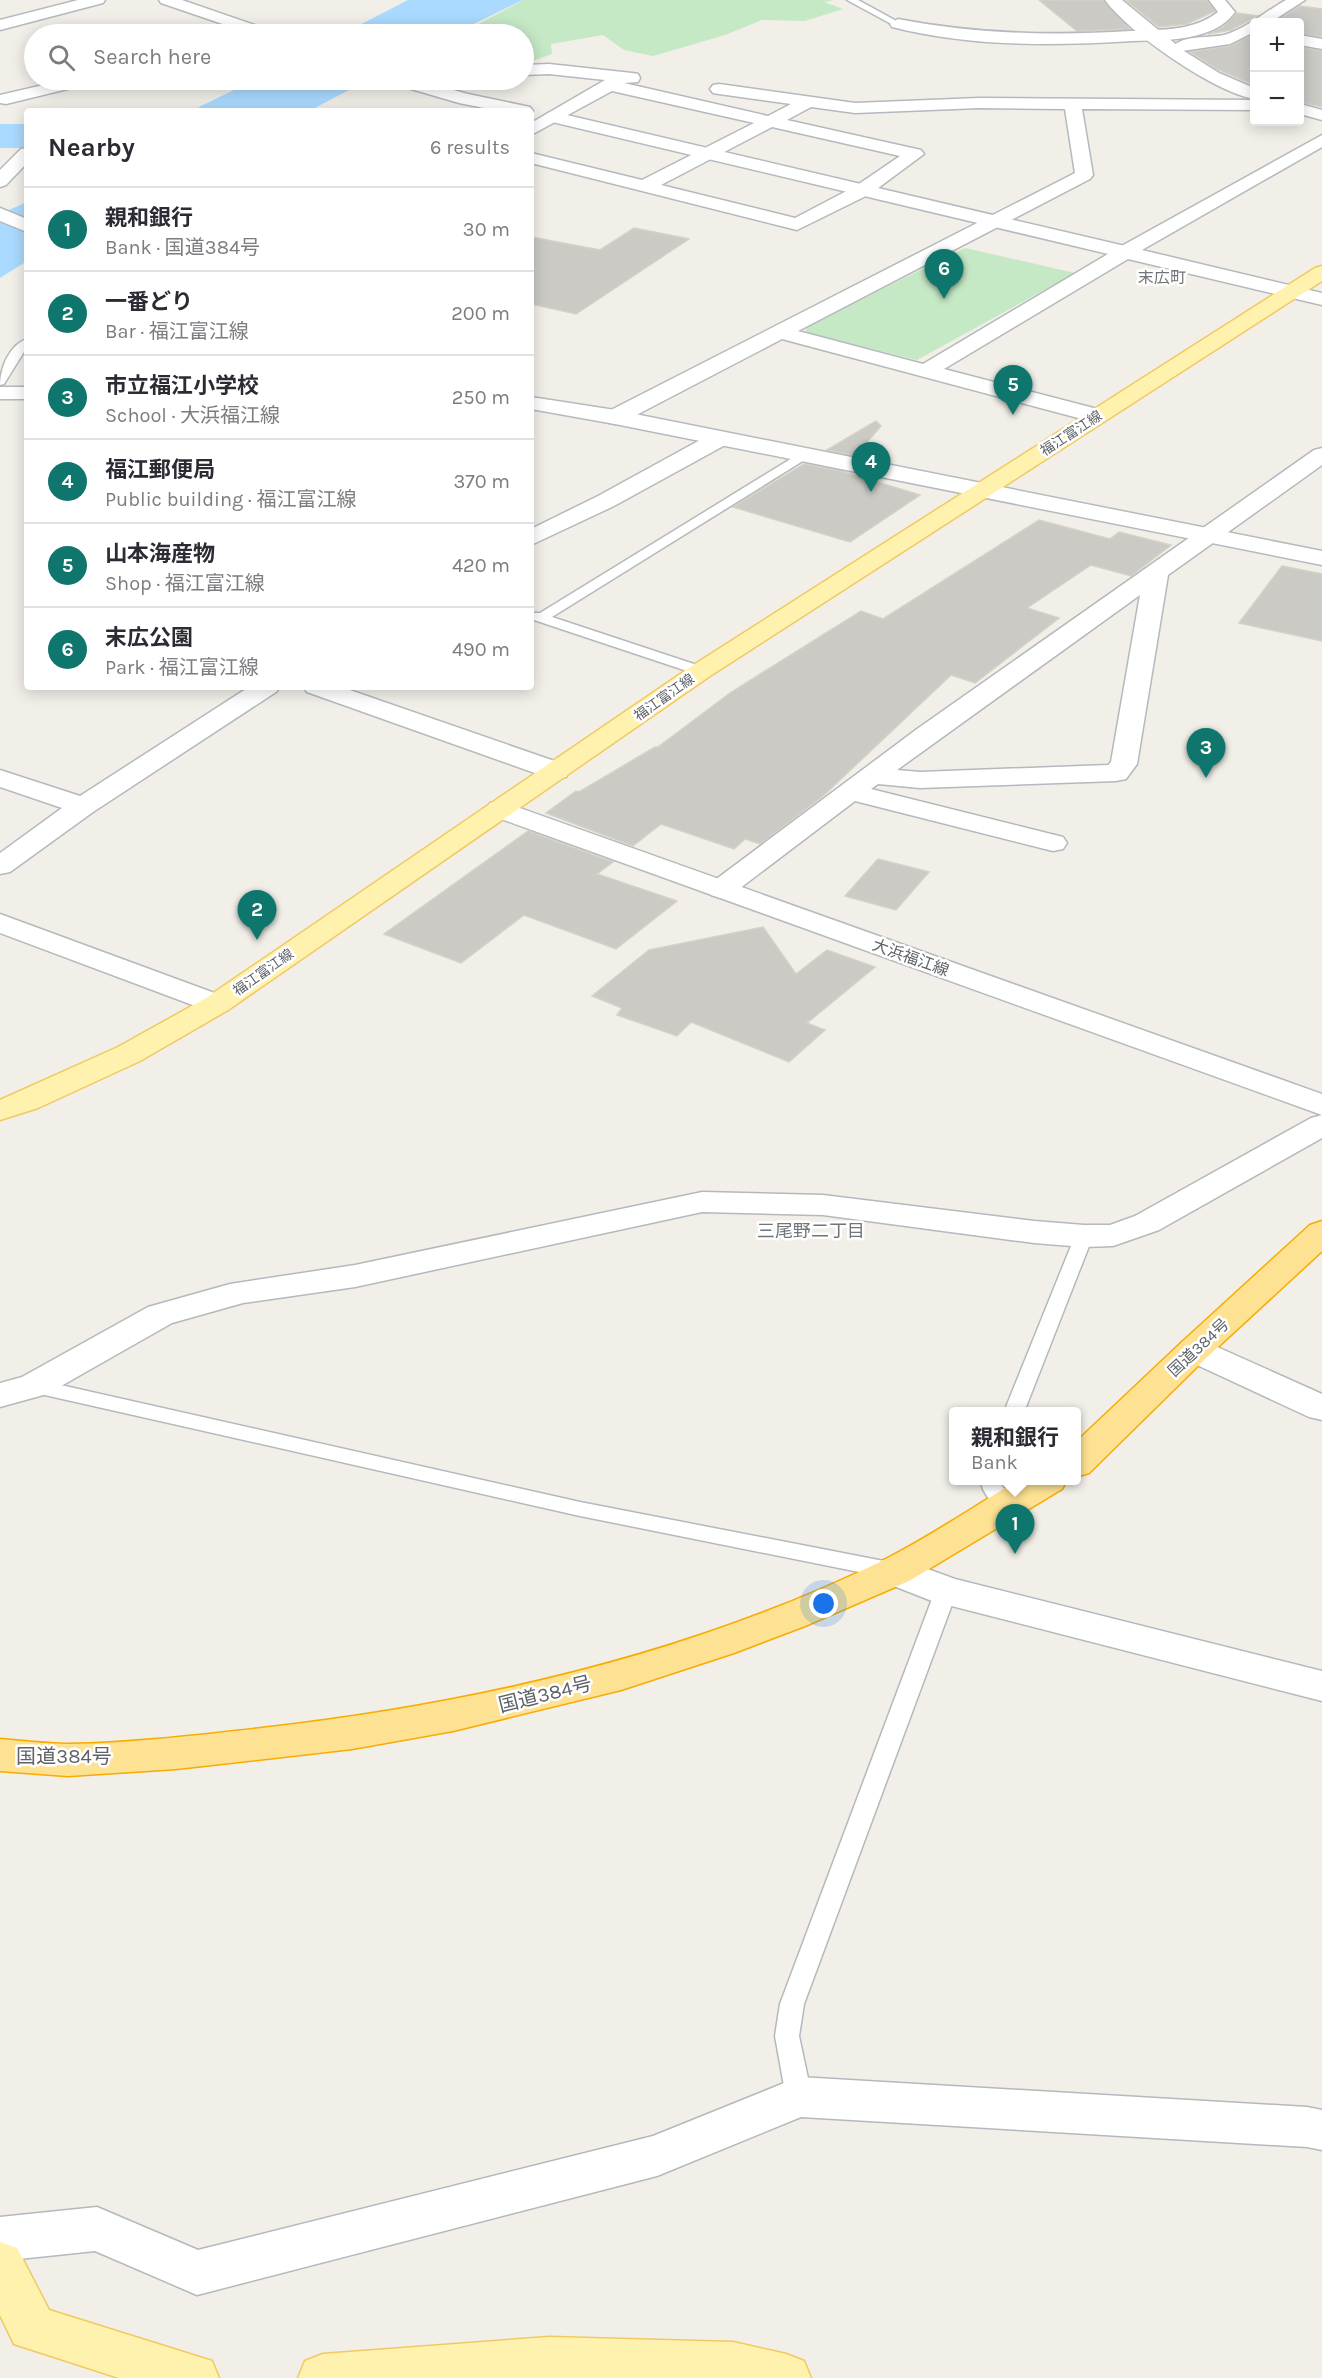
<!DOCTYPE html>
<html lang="en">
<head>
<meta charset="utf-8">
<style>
  :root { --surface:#fff; --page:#f2f2f3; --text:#2b2b33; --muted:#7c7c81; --line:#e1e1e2; --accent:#0f766e }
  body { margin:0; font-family:Karla,"Noto Sans JP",sans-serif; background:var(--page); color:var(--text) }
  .controls { position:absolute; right:18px; top:18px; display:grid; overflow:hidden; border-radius:6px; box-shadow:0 3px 15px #0003 }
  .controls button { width:54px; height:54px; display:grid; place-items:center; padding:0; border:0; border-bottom:2px solid var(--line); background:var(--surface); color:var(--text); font:30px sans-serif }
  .you { position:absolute; left:824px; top:1604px; width:21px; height:21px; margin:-15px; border:4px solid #fff; border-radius:50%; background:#1a73e8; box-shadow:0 0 0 9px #1a73e833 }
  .badge { display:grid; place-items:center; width:39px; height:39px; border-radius:50%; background:var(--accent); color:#fff; font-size:20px; font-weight:700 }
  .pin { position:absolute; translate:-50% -50px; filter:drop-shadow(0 2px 3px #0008) }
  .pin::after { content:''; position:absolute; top:32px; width:21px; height:18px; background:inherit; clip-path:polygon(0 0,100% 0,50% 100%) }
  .popup { position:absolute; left:949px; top:1407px; width:132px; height:78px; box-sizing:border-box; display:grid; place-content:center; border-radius:6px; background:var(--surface); filter:drop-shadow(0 2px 4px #0005); font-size:20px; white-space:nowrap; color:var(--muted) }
  .popup b { font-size:22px; color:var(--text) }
  .popup::after { content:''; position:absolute; left:50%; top:100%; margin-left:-12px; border:12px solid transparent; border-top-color:var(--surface) }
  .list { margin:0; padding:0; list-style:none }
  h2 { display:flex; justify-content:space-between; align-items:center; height:78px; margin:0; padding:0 24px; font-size:26px }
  h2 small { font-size:20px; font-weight:400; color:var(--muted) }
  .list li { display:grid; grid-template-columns:39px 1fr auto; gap:18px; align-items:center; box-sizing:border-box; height:84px; padding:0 24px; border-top:2px solid var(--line) }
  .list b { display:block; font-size:22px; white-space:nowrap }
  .list p { margin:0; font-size:20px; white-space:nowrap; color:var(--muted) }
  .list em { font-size:20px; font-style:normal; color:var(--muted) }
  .icon { flex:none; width:33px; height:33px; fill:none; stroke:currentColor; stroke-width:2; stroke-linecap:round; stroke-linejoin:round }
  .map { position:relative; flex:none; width:1322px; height:2378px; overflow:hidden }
  .search { position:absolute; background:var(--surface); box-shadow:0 3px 15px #0003; left:24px; top:24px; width:510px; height:66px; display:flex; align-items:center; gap:15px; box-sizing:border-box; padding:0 21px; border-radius:33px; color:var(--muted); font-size:22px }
  .panel { position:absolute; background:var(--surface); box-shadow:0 3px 15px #0003; left:24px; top:108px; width:510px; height:582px; border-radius:6px }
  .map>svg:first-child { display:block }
  .green { fill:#c5e8c5 }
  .water { fill:#aadaff }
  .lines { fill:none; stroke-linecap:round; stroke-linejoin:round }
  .river { fill:#aadaff; fill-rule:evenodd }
  .building { fill:#cccac5; stroke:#d6d1c6; stroke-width:1.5 }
  .lane-casing { stroke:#b5b8bc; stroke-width:3 }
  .street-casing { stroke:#b5b8bc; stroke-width:3 }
  .secondary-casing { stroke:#b6babf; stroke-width:3 }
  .primary-casing { stroke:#f2c960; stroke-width:3 }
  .highway-casing { stroke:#f9ab00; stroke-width:3 }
  .lane { fill:#fff; fill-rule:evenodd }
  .street { fill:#fff; fill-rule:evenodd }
  .secondary { fill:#fff; fill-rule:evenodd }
  .primary { fill:#fff2af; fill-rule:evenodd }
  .highway { fill:#fde293; fill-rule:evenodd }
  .labels { text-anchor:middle; stroke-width:5; stroke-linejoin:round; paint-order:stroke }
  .far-street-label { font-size:14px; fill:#5f6368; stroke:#fff }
  .far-quarter-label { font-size:16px; fill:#70757a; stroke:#fff }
  .street-label { font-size:16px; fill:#5f6368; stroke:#fff }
  .neighbourhood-label { font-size:18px; fill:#70757a; stroke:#fff }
  .near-street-label { font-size:20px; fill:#5f6368; stroke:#fff }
</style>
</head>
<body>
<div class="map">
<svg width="1322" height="2378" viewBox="0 0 1322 2378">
  <rect width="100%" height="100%" fill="#f1efe8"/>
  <g class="green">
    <polygon points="524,0 834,0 824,2 843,9 805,21 762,20 725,35 653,56 624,50 603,35 551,44 552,54 524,64 524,34 459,34"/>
    <polygon points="965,248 1075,273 917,360 808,333 805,329 807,326"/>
  </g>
  <g class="water">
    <polygon points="408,0 523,0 453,34 342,34"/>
    <polygon points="254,80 368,80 309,111 191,111"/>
    <polygon points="27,202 27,261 0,278 0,214"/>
  </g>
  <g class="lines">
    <rect class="river" x="0" y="124" width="27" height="24"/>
  </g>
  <g class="building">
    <polygon points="1039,0 1103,0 1130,29 1077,31"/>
    <polygon points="1126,0 1207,0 1215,11 1187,24 1159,27"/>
    <polygon points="1300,6 1322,9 1322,37 1299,33 1299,22 1274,22"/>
    <polygon points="1237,13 1257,16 1231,30 1208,34 1223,27"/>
    <polygon points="1254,34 1254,85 1217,69 1190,52 1230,46"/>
    <polygon points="1299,47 1322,51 1322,107 1299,102"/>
    <polygon points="634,228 689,239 576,314 531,304 531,237 600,250"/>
    <polygon points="876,421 881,426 855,456 827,450"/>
    <polygon points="804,464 841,471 920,495 850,542 733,507"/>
    <polygon points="1039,520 1110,539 1119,532 1171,545 1131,576 1091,565 1027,608 1059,618 975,683 951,675 823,796 760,844 745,839 734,849 661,824 633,846 546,813 576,791 579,792 655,747 658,747 730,693 861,611 883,619"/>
    <polygon points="1282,566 1322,574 1322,641 1239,623"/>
    <polygon points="528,831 613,862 597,874 677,901 616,949 524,915 461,963 384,934"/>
    <polygon points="878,859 929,872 896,910 845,896"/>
    <polygon points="763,927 796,974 827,950 875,967 807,1023 825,1030 789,1062 691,1022 677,1036 617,1015 622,1008 592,996 649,950"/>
  </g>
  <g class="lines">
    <g class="lane-casing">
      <g id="lane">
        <polygon points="847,0 858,0 902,24 895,26"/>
        <path d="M 27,339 L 27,347 L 4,384 L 0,385 C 0,369 9,345 27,339 Z"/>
        <polygon points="802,452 806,453 806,459 552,617 706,668 708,671 706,674 696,674 531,619 531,613 540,613"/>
        <polygon points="1084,1230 1090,1232 1093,1236 1024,1412 1004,1412 1075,1236 1078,1232"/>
        <polygon points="34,1379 580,1502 894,1563 901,1566 905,1571 901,1576 894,1579 580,1516 27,1391 24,1386 27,1381"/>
        <path d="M 981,1480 L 1001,1480 L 1000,1483 L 1018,1506 L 1015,1511 C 1001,1515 981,1495 981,1480 Z"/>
        <polygon points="946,1583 953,1586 957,1591 804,2004 799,2036 812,2097 808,2105 799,2108 790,2105 786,2097 775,2036 780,2004 935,1591 939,1586"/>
      </g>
    </g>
    <g class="street-casing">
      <g id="street">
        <polygon points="78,0 105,0 103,3 0,30 0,20"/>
        <polygon points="159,0 182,0 272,31 274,34 252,34 161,3"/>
        <path d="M 1209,0 L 1225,0 L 1235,12 C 1228,22 1217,29 1205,33 C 1182,41 1158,40 1133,41 C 1053,46 971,47 892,27 L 890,24 L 898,19 C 975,34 1052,36 1131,31 C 1162,29 1192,32 1218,12 Z"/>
        <path d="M 1286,0 L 1305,0 L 1271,22 L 1254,22 L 1254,32 L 1230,44 L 1182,51 L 1174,46 C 1183,35 1210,38 1224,35 C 1246,29 1266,11 1286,0 Z"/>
        <polygon points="1300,35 1322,39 1322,49 1300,45"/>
        <path d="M 549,64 L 632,73 L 638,74 L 640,78 L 638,82 L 624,83 L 768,116 L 791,104 L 719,94 L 713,93 L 710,89 L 713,85 L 719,84 L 855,103 L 979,98 L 1254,100 L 1254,110 L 1082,109 L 1093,175 L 1090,179 L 798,331 L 923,364 L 1118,248 L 1322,135 L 1322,147 L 1142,250 L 1322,293 L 1322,305 L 1128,259 L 944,369 L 1105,411 L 1108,416 L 1105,421 L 1097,423 L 782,339 L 623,422 L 615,424 L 607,422 L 604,417 L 607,412 L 1075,173 L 1065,109 L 979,108 L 855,113 L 811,107 L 787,120 L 921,150 L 924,154 L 870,194 L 797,230 L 531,163 L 531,153 L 642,180 L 754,123 L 612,91 L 531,135 L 531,123 L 605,80 L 549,74 L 524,75 L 524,65 ZM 772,127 L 900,156 L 856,186 L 795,218 L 661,185 Z"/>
        <polygon points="65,80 92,80 90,84 84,85 6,104 0,103 0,95"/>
        <polygon points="392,80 417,80 468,94 530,107 533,111 531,113 531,111 499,111 459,103 394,84"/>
        <polygon points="27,148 27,163 6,185 0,187 0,170 21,149"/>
        <rect x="0" y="387" width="27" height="12"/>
        <polygon points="719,432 727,434 730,439 727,444 614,506 531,545 531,529 598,496 711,434"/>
        <path d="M 1322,448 L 1322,465 L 1168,575 L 1137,764 L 1126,779 L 1116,781 L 920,788 L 878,784 L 871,789 L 1063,837 L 1067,843 L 1063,849 L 1053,851 L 855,801 L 731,895 L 721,898 L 711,895 L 707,889 L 711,883 L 917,729 L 1314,450 ZM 1140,595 L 1111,762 L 1108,765 L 920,772 L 897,770 Z"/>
        <polygon points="249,687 280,687 276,692 93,812 10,872 0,874 0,853 62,808 0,787 0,770 80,796"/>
        <polygon points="303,687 341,687 566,765 569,771 566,777 556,779 546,777 307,692"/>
        <polygon points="0,914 228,998 232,1004 228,1010 217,1013 206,1010 0,933"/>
        <polygon points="1322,1115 1322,1138 1159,1230 1113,1246 1084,1247 1034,1243 823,1215 702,1212 355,1287 243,1303 172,1323 47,1394 0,1407 0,1383 22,1377 148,1307 230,1284 355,1265 702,1192 823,1195 1034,1221 1084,1225 1110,1225 1135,1216 1311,1118"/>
        <polygon points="1194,1338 1206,1342 1322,1394 1322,1420 1309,1417 1182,1358 1176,1350 1182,1342"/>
        <polygon points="895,1557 955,1579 1322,1671 1322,1701 932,1601 881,1581 876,1571 881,1561"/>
        <polygon points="799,2077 1307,2107 1322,2110 1322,2150 1307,2147 801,2117 657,2176 197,2295 95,2251 0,2261 0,2217 97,2207 198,2250 653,2136"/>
      </g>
    </g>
    <g class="secondary-casing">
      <g id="secondary">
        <path d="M 1105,0 L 1122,0 L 1184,51 L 1219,73 L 1254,88 L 1254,99 C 1213,91 1130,34 1105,0 Z"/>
        <polygon points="1300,104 1322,110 1322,120 1300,114"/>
        <polygon points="554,112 1125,246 1132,248 1135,252 1132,256 1125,258 548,121 545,117 548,113"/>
        <polygon points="0,208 27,219 27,232 0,221"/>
        <polygon points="531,397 615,410 1322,551 1322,565 615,424 531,409"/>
        <polygon points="500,801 1322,1094 1322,1115 490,815 486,809 490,803"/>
      </g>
    </g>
    <g class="primary-casing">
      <g id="primary">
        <polygon points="1322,266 1322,281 710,676 228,1010 140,1061 38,1108 0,1120 0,1100 118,1047 206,998 692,666 1315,268"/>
        <polygon points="0,2242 17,2248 49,2310 212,2361 219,2378 119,2378 14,2344 0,2315"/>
        <polygon points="549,2337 733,2342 786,2354 804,2361 811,2378 298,2378 305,2361 323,2354"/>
      </g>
    </g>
    <g class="highway-casing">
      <g id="highway">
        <polygon points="1322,1221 1322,1251 1206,1358 1089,1473 1076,1477 1076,1442 1182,1342 1310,1225"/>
        <path d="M 1019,1480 L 1067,1480 L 1062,1489 L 909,1581 L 805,1626 L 734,1653 L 621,1690 L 453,1731 L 352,1749 L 176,1769 L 68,1776 L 0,1771 L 0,1739 C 23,1741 47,1744 70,1744 C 134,1743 198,1735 262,1728 C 474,1704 687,1656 880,1562 C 928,1538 973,1507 1019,1480 Z"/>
      </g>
    </g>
    <use href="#lane" class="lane"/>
    <use href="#street" class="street"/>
    <use href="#secondary" class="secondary"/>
    <use href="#primary" class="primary"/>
    <use href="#highway" class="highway"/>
  </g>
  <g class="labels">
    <g class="far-street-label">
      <text transform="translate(1071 433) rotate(-33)" y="5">福江富江線</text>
      <text transform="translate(664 697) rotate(-35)" y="5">福江富江線</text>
      <text transform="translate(263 972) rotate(-35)" y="5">福江富江線</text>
    </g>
    <g class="far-quarter-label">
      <text x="1162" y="283">末広町</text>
    </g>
    <g class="street-label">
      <text transform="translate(911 957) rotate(20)" y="6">大浜福江線</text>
      <text transform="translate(1198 1347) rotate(-43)" y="6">国道384号</text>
    </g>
    <g class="neighbourhood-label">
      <text x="811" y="1237">三尾野二丁目</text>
    </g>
    <g class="near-street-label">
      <text transform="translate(545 1694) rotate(-14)" y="7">国道384号</text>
      <text x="64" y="1763">国道384号</text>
    </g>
  </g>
</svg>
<div class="controls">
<button>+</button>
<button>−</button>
</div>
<div class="you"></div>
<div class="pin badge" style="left:1015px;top:1554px">1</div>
<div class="popup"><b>親和銀行</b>Bank</div>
<div class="pin badge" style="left:257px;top:940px">2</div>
<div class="pin badge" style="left:1206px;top:778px">3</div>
<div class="pin badge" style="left:871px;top:492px">4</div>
<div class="pin badge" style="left:1013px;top:415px">5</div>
<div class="pin badge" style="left:944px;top:299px">6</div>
<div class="search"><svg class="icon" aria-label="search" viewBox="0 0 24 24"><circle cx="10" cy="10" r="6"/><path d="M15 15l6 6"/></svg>Search here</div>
<section class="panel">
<h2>Nearby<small>6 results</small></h2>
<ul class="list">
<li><span class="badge">1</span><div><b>親和銀行</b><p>Bank · 国道384号</p></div><em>30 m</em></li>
<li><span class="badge">2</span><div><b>一番どり</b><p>Bar · 福江富江線</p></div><em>200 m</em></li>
<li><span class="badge">3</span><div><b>市立福江小学校</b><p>School · 大浜福江線</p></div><em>250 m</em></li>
<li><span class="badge">4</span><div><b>福江郵便局</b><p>Public building · 福江富江線</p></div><em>370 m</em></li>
<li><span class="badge">5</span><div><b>山本海産物</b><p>Shop · 福江富江線</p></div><em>420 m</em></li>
<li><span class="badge">6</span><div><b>末広公園</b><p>Park · 福江富江線</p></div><em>490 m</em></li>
</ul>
</section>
</div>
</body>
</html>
